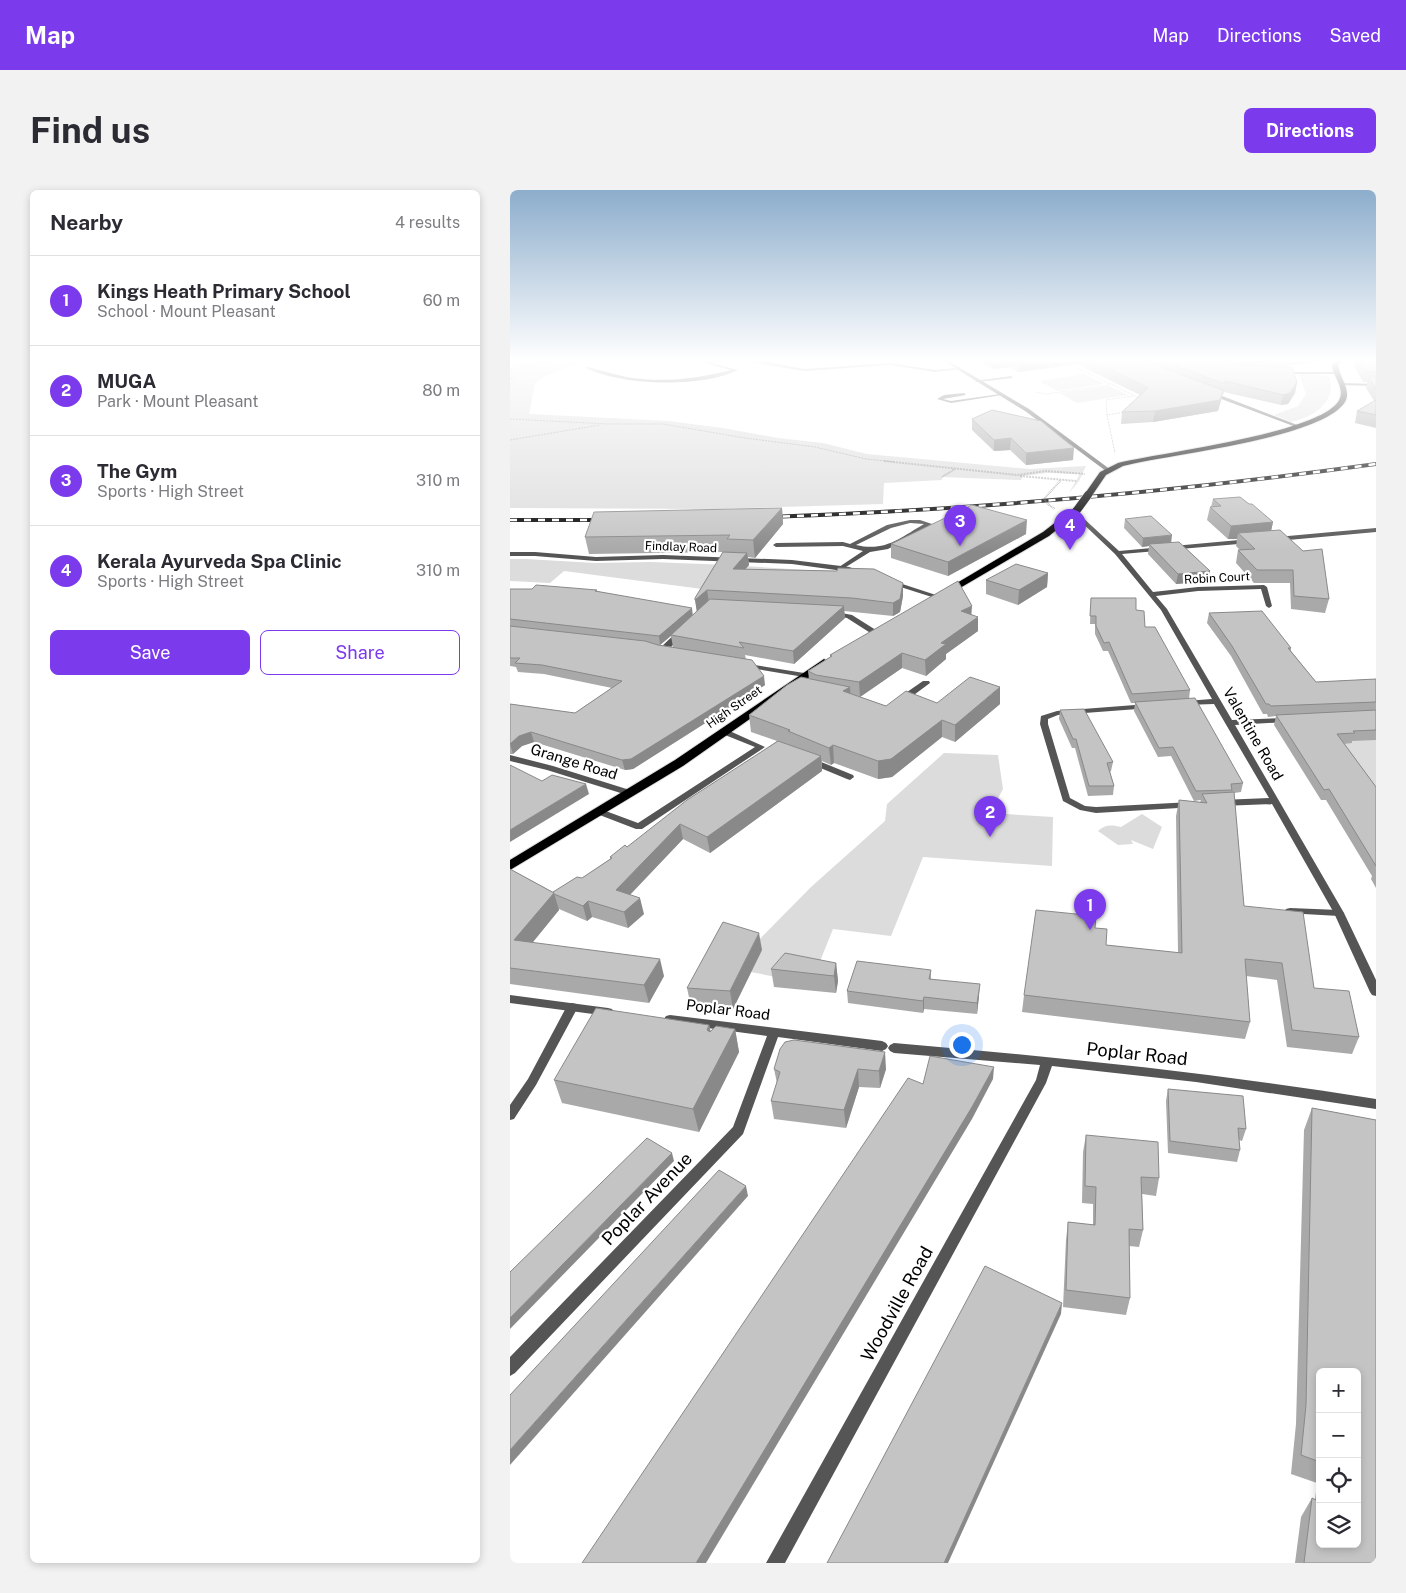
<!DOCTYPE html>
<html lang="en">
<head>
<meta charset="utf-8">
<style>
  :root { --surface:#fff; --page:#f2f2f3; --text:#2b2b33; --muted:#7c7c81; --line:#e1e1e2; --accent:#7c3aed }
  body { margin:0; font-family:"Public Sans",sans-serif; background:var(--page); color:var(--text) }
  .controls { position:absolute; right:15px; bottom:15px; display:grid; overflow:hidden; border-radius:8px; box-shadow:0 2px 8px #0003 }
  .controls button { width:45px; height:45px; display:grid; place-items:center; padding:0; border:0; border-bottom:1px solid var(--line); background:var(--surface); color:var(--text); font:25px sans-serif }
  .you { position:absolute; left:451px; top:854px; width:18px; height:18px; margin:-12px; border:4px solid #fff; border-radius:50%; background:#1a73e8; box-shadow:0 0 0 8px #1a73e833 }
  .badge { display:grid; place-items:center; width:32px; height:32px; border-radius:50%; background:var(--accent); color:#fff; font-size:16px; font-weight:700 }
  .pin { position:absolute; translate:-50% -41px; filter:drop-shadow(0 1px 2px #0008) }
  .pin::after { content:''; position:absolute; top:26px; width:18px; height:15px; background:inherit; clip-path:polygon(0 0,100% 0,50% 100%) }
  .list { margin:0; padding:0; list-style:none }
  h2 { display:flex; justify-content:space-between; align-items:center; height:65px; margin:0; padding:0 20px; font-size:21px }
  h2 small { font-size:16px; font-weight:400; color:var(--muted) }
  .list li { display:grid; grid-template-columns:32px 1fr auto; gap:15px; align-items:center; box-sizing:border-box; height:90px; padding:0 20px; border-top:1px solid var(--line) }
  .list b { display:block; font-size:19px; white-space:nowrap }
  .list p { margin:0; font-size:16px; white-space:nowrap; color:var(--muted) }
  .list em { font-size:16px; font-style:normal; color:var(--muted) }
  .actions { display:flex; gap:10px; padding:15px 20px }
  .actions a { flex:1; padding:11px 0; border:1px solid var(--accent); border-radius:8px; text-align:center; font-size:18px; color:var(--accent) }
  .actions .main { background:var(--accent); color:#fff }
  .icon { flex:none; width:28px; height:28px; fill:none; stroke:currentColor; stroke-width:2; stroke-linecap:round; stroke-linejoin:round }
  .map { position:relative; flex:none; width:866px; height:1373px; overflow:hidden; border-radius:8px }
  header { display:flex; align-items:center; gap:30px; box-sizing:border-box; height:70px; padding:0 25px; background:var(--accent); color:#fff }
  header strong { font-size:24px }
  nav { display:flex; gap:28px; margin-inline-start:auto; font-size:18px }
  .intro { display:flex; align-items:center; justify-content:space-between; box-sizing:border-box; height:120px; padding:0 30px }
  h1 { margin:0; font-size:35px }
  .button { padding:12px 22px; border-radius:8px; background:var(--accent); color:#fff; font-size:18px; font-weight:700 }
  main { display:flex; gap:30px; padding:0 30px }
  aside { flex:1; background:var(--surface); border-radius:8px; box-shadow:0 2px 8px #0003 }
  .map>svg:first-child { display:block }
  .green { fill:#dcdcdc }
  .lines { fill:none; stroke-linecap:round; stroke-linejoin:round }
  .trunk-casing { stroke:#dbdbdb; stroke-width:2 }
  .path-far1 { stroke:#777; stroke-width:1; stroke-dasharray:0.5 1; stroke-linecap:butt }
  .path { stroke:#777; stroke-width:2; stroke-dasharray:0.5 1; stroke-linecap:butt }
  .service { fill:#555; fill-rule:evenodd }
  .minor { fill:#555; fill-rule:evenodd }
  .tertiary { fill:#555; fill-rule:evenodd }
  .trunk { fill:#000; fill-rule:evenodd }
  .rail-casing { stroke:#000; stroke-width:4 }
  .rail { stroke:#fff; stroke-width:2.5; stroke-dasharray:7; stroke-linecap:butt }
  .trunk-bridge-casing { stroke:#dbdbdb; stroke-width:9; stroke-linecap:butt }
  .path-bridge { stroke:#777; stroke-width:2; stroke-dasharray:0.5 1; stroke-linecap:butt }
  .trunk-bridge { stroke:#000; stroke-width:8 }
  .wall { fill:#a9a9a9; fill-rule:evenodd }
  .shaded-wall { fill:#898989 }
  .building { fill:#c4c4c4; stroke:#898989 }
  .labels { text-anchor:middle; stroke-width:4.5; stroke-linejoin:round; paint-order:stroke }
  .far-street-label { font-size:12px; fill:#000; stroke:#fff }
  .street-label { font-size:15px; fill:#000; stroke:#fff }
  .near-street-label { font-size:18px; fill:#000; stroke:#fff }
</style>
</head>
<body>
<header>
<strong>Map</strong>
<nav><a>Map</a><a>Directions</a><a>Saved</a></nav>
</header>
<div class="intro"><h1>Find us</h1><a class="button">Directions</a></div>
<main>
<aside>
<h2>Nearby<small>4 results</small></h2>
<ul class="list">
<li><span class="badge">1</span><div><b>Kings Heath Primary School</b><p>School · Mount Pleasant</p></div><em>60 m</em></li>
<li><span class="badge">2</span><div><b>MUGA</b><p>Park · Mount Pleasant</p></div><em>80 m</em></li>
<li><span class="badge">3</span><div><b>The Gym</b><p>Sports · High Street</p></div><em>310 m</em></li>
<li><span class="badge">4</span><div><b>Kerala Ayurveda Spa Clinic</b><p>Sports · High Street</p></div><em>310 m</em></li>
</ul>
<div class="actions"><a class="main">Save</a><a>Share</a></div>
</aside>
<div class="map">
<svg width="866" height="1373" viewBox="0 0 866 1373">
  <rect width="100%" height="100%" fill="#fff"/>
  <g class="green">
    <polygon points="0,170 76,170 35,186 25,193 19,224 158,231 213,238 268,248 313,253 357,264 520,279 576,276 569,291 559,303 570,284 537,283 513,286 511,290 432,287 432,290 374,293 373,314 205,319 0,318"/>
    <polygon points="574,184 594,194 548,201 529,191"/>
    <path d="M 789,184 L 804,184 L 819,187 C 828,212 803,227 781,232 L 764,225 L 788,216 L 796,204 Z"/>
    <polygon points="599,196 618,205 567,213 550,203"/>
    <polygon points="0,369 16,369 85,373 141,372 218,375 314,381 331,385 200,400 54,381 40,393 0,391"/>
    <polygon points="866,532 866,619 826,554 841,553 804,535"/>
    <polygon points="434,563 488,565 493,599 480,623 543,627 542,676 413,667 381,746 323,739 304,786 271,788 241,782 252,760 242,757 301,697 375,631 377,614"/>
    <path d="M 632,624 L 652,637 L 643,659 L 621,650 L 623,654 L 608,655 L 588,641 C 595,634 602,635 611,637 Z"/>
  </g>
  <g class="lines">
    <g class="trunk-casing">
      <g id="trunk">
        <path d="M 827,170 L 834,170 L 828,175 C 829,187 842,200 835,212 C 811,249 658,264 613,276 L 596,285 L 581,307 L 574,305 L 590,282 L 608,273 C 646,263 818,243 830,208 C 834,197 823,186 822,175 Z"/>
        <polygon points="564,318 571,320 539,346 438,405 435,406 430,403 533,342"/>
        <polygon points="314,469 319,472 318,474 173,576 0,680 0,670 165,570"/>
      </g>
    </g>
    <g class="path-far1">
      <polyline points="511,181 562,175 631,209"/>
      <polyline points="0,182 45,170"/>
      <polyline points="0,187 3,192 0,195"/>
      <polyline points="525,202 536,204 600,195"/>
      <polyline points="616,222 597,225 596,210 623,206"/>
      <polyline points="597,225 605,263"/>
      <polyline points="0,229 98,234 153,234 235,248 305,257 356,269 385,272"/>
      <polyline points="0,250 90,235"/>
    </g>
    <g class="path">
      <polyline points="374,271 507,285 536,281 575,284"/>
      <polyline points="510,286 566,291"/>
      <polyline points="432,287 445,279"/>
      <polyline points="534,309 551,290"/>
      <polyline points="539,315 545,319"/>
    </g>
    <g class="service">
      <path d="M 203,170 L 213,170 L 202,173 L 228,180 C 192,198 112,196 76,178 L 78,177 C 91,180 103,184 116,187 C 152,193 186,189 221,180 L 194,173 Z"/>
      <polygon points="228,170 253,171 294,179 380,173 425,180 448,178 450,179 425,182 380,175 294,181"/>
      <polygon points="501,186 503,188 467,192 465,191"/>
      <polygon points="698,202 702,202 790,236 786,237 698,204"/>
      <polygon points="454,203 456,205 433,209 441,211 490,204 492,205 441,213 427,209 434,205"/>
      <path d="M 400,330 L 410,330 L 422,334 L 378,359 L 360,362 L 331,380 L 329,379 L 329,377 L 353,361 L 333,356 L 266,357 L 263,355 L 266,353 L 333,352 L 340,354 L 377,335 ZM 400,333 L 414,334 C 390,348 375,362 346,355 L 381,338 Z"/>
      <polygon points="321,421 342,425 369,442 362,444 337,428 319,424 317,423"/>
      <polygon points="169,440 176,442 156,462 150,462 150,458"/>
      <polygon points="213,538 255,557 132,639 126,639 87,624 85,622 90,619 93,620 128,633 245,557 210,543 209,541"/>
      <polygon points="299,567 343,585 344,587 340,590 337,589 296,572 295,570 296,568"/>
      <polygon points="780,718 829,720 834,723 829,726 776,723 775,721 776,719"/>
      <polygon points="62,813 66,814 68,817 26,895 4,929 0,930 0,915 18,889 58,814"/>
    </g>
    <g class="minor">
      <polygon points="770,182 826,182 828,183 826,184 768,184"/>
      <polygon points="832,193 866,194 866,196 830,195"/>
      <polygon points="563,323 571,326 609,361 740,349 743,351 740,353 612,364 643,402 688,397 754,395 757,397 762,416 759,418 756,416 751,399 688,401 646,406 657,419 722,530 777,528 781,530 777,532 725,535 834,723 866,790 866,806 862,805 860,802 824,723 762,614 711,616 706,613 711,610 759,608 704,514 675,515 671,513 675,511 702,509 651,420 605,364 567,328 560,325"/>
      <polygon points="866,338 866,342 767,351 764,349 767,347"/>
      <polygon points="0,362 25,362 86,367 153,365 282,370 339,377 351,381 348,383 282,374 153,369 86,371 25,366 0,366"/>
      <polygon points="380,390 429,406 430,407 425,408 378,393 377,392"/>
      <polygon points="232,473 294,483 298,485 294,487 235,477 231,475"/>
      <polygon points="413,491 419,491 420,493 393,513 387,513 387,509"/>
      <polygon points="638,514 641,514 641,518 548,525 538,529 538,534 560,608 575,616 586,617 682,612 685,613 687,615 685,617 586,623 570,620 553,611 530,534 531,526 547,521"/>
      <polygon points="0,565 43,576 123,601 125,603 123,605 117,605 37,580 0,571"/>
      <polygon points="0,805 98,818 102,819 104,822 102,825 98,826 0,813"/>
      <polygon points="160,825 372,851 376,853 378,856 376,859 372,861 268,847 233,944 5,1183 0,1186 0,1167 223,937 257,846 160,833 156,832 154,829 156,826"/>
      <path d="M 384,853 C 545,867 706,883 866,909 L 866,919 L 686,892 L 542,876 L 536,893 L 275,1373 L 256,1373 L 526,890 L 530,875 L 384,863 L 380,861 L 378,858 L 380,855 Z"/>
    </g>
    <polygon class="tertiary" points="432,170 437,170 519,219 601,280 596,281 515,221"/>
    <use href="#trunk" class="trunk"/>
    <g class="rail-casing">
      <g id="rail">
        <path d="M 259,327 C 462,320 664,302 866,274"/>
        <polyline points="0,330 94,330"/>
      </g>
    </g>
    <use href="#rail" class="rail"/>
    <g class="trunk-bridge-casing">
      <polyline id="trunk-bridge" points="567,320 578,305"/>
    </g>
    <polyline class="path-bridge" points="534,309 539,315"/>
    <use href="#trunk-bridge" class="trunk-bridge"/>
  </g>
  <g class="wall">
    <polygon points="467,170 824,170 779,175 778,177 787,192 785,203 778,214 771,215 714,202 713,205 712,205 708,221 643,232 611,234 612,222 630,205 567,174 508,182 500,177 483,179"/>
    <polygon points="846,170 866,170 866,238 845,233 847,221 864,211 856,198 857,192 853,192 844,176"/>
    <polygon points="462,229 563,270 516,275 500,260 484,261 462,240"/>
    <polygon points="703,309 763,332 761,341 819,409 815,423 781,419 780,393 744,393 726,373 728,360 730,360 726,356 727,349 718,349 697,330 700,317 701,317"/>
    <path d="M 272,318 L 273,334 L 245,368 L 238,367 L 239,375 L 235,379 L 393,406 L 390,422 L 383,426 L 334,421 L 335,428 L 284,474 L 235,465 L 236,469 L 255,495 L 123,579 L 115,580 L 24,552 L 12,556 L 3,564 L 0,564 L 0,514 L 65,523 L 102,498 L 34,484 L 8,482 L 6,477 L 0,476 L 0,399 L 87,401 L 183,425 L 187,421 L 185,408 L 213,362 L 79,364 L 75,347 ZM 161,446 L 163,457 L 150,455 Z"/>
    <polygon points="615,329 661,353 700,381 699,391 666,394 638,364 639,356 632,357 614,338"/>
    <polygon points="516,344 438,386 381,368 381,354"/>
    <polygon points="538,383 537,397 508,415 476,404 476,390"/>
    <polygon points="581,408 626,420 635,437 680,500 679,509 733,593 731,602 724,603 734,716 804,798 849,847 842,864 777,857 767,790 736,786 740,832 735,849 512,822 514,805 585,738 596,755 668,763 666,626 669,610 690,612 691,610 684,611 661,566 648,567 624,521 625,513 621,513 598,461 593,461 585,444 585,434 580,434"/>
    <polygon points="699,423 781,458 781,461 806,492 866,489 866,550 842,551 842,553 834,554 866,597 866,698 861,689 862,686 816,610 811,610 764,535 766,526 758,527 757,524 753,524 721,466 697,433"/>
    <polygon points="462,425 468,441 436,464 436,469 416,486 392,478 350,507 376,516 427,513 490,514 445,552 432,547 382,587 368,589 324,573 321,575 312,571 312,581 200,663 173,649 120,705 134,724 118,738 82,727 77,731 49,719 49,720 22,753 154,786 139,813 0,794 0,679 43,702 72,688 100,669 100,667 117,657 267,551 241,542 239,525 299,489 298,481 320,467 320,465"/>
    <polygon points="550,520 603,572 601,581 600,582 604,596 603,605 578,606 565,558 562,558 549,529"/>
    <polygon points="252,760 223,819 181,816 177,798"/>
    <polygon points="326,773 328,791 326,803 264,797 261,779"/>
    <polygon points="421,780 421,789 469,806 467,824 414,819 413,823 338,813 337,801"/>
    <polygon points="199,835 201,842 225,839 229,862 189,942 52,913 44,890"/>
    <polygon points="264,879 376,879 370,898 349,897 336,938 264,929 261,911 267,893"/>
    <polygon points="658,899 736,939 732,951 729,950 730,960 727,972 658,963 656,911"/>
    <path d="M 802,918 L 866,930 L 866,1373 L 785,1373 L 791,1327 L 802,1308 L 805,1310 L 807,1293 L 781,1284 L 786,1234 L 794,940 ZM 810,1182 L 847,1182 L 847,1354 L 810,1354 Z"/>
    <polygon points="576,945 649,988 646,1006 632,1004 633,1040 629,1057 619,1056 620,1108 616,1125 553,1117 556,1050 558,1032 583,1035 583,1014 572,1013 573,962"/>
  </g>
  <g class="shaded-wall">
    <polygon points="484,170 500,170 500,177 483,179"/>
    <polygon points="518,170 568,170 567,174 508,182 509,171"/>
    <polygon points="779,170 824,170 779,175"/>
    <polygon points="787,192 785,203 778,214 771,215 773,205"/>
    <polygon points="713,200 711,211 708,221 643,232 645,221"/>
    <polygon points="501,248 500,260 484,261 484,250"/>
    <polygon points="564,258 563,270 516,275 516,263"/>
    <polygon points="272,318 273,334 245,368 243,350"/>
    <polygon points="517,330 516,344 438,386 438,372"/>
    <polygon points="763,332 760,346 728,343 727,349 718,349 721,336"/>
    <polygon points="662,345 661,354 639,354 639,356 632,357 633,348"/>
    <polygon points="237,363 239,375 225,392 223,379"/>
    <polygon points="700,381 699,391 666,394 668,384"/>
    <polygon points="538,383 537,397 508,415 509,400"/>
    <polygon points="393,393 393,406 390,422 383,426 383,413"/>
    <polygon points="197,400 199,413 187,423 185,410"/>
    <polygon points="334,416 335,428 284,474 283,461"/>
    <polygon points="462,416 461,430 451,421"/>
    <polygon points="182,418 183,427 150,455 149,446"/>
    <polygon points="468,427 468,441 436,464 436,469 416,486 415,470 431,453"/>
    <polygon points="392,463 392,478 350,507 349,492"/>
    <polygon points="254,486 255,495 123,579 115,580 112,570"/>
    <polygon points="340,497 341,514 333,501"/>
    <polygon points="490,497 490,514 445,552 445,535"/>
    <polygon points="432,530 432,547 382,587 368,589 368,571"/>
    <polygon points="21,542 24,552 12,556 3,564 0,554 9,546"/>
    <polygon points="323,555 324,573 321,575 319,558"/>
    <polygon points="311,566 312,581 200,663 197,647"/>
    <polygon points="76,594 79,604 0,652 0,640"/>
    <polygon points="170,634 173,649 110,715 106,700"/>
    <polygon points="44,703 49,720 10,768 4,750"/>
    <polygon points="130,708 134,724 118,738 114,722"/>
    <polygon points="78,711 82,727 77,731 73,716"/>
    <polygon points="249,743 252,760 223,819 220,801"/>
    <polygon points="150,769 154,786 139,813 134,795"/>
    <polygon points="326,773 328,791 326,803 324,786"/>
    <polygon points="470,794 469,806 467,824 467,813"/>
    <polygon points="414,807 414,819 413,823 413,811"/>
    <polygon points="199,835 204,858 197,840"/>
    <polygon points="225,839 229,862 189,942 183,919"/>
    <polygon points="375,862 376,879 370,898 369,881"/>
    <polygon points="484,877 483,889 462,929 196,1373 186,1373"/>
    <polygon points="348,879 349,897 336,938 334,920"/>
    <polygon points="162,963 164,971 0,1139 0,1128"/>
    <polygon points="236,996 238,1006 0,1275 0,1260"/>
    <polygon points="552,1113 551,1124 438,1373 434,1373"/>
  </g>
  <g class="building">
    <polygon points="581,170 632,170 713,200 710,210 645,221 612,222 638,198"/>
    <polygon points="649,170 708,170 721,174 739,176 782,177 787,192 780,203 773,205 715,191 715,194"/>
    <polygon points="849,170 866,170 866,182 855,181"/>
    <polygon points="859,187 866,187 866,200"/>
    <polygon points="866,210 866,225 847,221"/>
    <polygon points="482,220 531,231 564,258 516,263 501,248 484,250 462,229"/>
    <polygon points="730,307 739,314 742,314 763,332 721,336 700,317 711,316 703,309"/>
    <polygon points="462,315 517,330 438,372 381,354"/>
    <polygon points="272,318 243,350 217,349 220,345 75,347 84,322"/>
    <polygon points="641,326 662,345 633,348 615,329"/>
    <polygon points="770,340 793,361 812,359 819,409 784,406 783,380 747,380 728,360 745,359 728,343"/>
    <polygon points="669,352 700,381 668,384 639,354"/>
    <polygon points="213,362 237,363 223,379 327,381 328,378 364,379 393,393 390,409 383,413 342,408 197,400 185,410 185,408"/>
    <polygon points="506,374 538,383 509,400 476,390"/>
    <polygon points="448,391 462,416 451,421 468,427 431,453 436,454 415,470 392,463 349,492 306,485 298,481 322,466 320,465"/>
    <polygon points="26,395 87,400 85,401 182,418 149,446 0,429 0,399 22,399"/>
    <polygon points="581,408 626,408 626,420 634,421 635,437 645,437 680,500 622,504 599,452 594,453 586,436 586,426 580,426"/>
    <polygon points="200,409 334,416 283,461 229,452 234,458 161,445"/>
    <polygon points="752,421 781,458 778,458 806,492 866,489 866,512 761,516 759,514 756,514 722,456 699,423"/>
    <polygon points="0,436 135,451 148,455 242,470 254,486 121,569 112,570 21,542 9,546 0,554 0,514 65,523 112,491 32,475 5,473 10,468 0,468"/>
    <polygon points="291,487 340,497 333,501 376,516 396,501 427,513 460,487 490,497 445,535 432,530 381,569 368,571 323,555 319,558 278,541 280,540 239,525 277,495"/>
    <polygon points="685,508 733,593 721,594 722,600 686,601 663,557 649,558 625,512"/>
    <polygon points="574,519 603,572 597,573 604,596 579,596 566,549 563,549 550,520"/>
    <polygon points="866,520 866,540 843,541 845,543 827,544 866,597 866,676 819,599 814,600 766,525"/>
    <polygon points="268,551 311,566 197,647 170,634 106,700 130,708 114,722 78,711 73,716 44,704 43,702 67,687 72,688 102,668 100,667 115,655 117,657 177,610"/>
    <polygon points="0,575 32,591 42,585 76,594 0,640"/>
    <polygon points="724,602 734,716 793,722 804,798 839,801 849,847 782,840 772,773 735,769 740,832 514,805 526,720 586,726 585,738 597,739 596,755 672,763 669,610 697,613 692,604"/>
    <polygon points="0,679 44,703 4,750 150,769 134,795 0,778"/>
    <polygon points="213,732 249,743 220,801 177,798"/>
    <polygon points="275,763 326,773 324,786 261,779"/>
    <polygon points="347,771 421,780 419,789 470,794 467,813 414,807 413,811 337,801"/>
    <polygon points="86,818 199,835 197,840 200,842 206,836 225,839 183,919 44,890"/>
    <polygon points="284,850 375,862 369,881 348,879 334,920 261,911 270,882 264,879 270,859 275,852"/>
    <polygon points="420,866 484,877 462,917 186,1373 72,1373 398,888 413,894"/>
    <polygon points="658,899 733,906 736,939 728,938 730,960 660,951"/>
    <polygon points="802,918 866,930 866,1373 794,1373 802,1308 810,1312 810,1354 847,1354 847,1182 810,1182 810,1272 791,1265 796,1215"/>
    <polygon points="576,945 648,952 649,988 631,987 633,1040 619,1039 620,1108 556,1100 558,1032 585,1035 586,997 575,996"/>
    <polygon points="137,948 162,963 0,1128 0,1082"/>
    <polygon points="209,980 236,996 0,1260 0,1205"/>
    <polygon points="475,1076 552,1113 434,1373 317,1373"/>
  </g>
  <linearGradient id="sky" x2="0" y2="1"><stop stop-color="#8cadcc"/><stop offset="0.47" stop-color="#fff"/><stop offset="1" stop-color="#fff" stop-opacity="0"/></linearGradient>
  <rect width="866" height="362" fill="url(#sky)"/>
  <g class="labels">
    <g class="far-street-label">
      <text transform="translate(171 357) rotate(2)" y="4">Findlay Road</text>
      <text transform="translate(707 388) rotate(-3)" y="4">Robin Court</text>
      <text transform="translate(224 517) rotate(-35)" y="4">High Street</text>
    </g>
    <g class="street-label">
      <text transform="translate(743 544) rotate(60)" y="5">Valentine Road</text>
      <text transform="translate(64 572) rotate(17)" y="5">Grange Road</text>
      <text transform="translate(218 820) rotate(7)" y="5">Poplar Road</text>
    </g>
    <g class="near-street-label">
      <text transform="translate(627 864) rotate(6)" y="6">Poplar Road</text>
      <text transform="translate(137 1009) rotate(-46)" y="6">Poplar Avenue</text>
      <text transform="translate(387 1114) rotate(-61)" y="6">Woodville Road</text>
    </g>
  </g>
</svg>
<div class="controls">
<button>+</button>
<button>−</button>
<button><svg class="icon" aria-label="locate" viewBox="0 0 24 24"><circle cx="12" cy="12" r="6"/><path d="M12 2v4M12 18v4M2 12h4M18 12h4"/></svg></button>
<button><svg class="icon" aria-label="layers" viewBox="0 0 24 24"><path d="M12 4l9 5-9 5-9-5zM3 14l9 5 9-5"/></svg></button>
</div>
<div class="you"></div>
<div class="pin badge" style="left:580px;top:740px">1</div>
<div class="pin badge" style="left:480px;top:647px">2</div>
<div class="pin badge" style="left:450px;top:356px">3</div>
<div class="pin badge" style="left:560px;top:360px">4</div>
</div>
</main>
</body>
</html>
